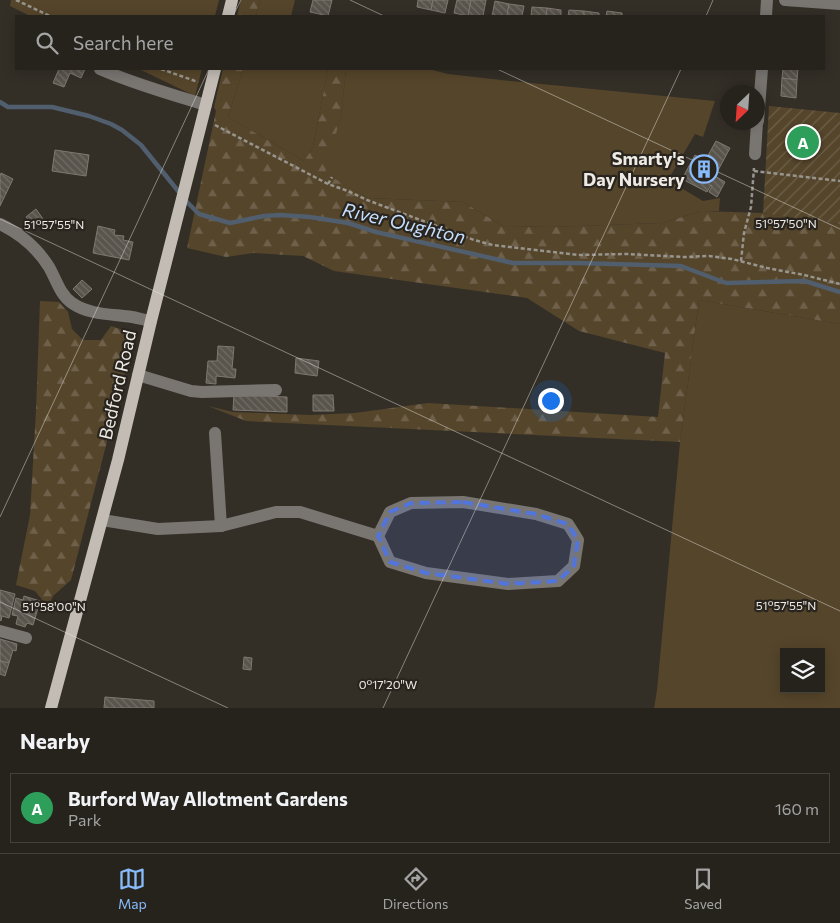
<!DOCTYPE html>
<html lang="en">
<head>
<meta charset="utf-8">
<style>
  :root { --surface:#26231d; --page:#2e2b26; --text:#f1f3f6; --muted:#a4a4a4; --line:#42403b; --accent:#87bbfb }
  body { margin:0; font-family:Commissioner,sans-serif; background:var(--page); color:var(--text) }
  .controls { position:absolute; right:15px; bottom:15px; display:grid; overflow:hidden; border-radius:0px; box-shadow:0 2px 12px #0003 }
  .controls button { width:45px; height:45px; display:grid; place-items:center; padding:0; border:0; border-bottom:1px solid var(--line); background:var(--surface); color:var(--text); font:25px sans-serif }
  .compass { position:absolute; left:720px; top:85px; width:45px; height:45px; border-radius:50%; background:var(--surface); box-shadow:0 2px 12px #0003; rotate:205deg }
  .you { position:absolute; left:550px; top:400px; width:18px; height:18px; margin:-12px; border:4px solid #fff; border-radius:50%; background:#1a73e8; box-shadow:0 0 0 8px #1a73e833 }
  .badge { display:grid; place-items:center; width:32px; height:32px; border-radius:50%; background:var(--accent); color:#fff; font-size:16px; font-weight:700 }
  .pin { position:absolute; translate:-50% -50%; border:2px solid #fff; box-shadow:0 1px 5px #0006 }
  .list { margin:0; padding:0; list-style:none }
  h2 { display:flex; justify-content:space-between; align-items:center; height:65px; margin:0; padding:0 20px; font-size:21px }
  h2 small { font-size:16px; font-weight:400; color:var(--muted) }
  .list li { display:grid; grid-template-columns:32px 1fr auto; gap:15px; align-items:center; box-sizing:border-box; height:70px; margin:0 10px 10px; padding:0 10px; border:1px solid var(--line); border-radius:0px }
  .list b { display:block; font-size:19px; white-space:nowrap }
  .list p { margin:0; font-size:16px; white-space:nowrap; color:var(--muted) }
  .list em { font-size:16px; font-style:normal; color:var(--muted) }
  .icon { flex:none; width:28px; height:28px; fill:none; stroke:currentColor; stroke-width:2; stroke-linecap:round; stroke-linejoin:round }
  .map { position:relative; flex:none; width:840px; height:708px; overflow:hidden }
  .search { position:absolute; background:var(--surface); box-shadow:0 2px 12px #0003; left:15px; right:15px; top:15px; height:55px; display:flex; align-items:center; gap:12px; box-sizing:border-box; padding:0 18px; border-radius:0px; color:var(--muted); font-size:19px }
  .sheet { height:145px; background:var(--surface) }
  nav { display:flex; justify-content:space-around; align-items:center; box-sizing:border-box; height:70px; border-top:1px solid var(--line); background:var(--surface); font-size:14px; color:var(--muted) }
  nav a { display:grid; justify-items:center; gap:2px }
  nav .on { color:var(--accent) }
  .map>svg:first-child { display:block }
  .grass { fill:#55452b; fill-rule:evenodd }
  .forest { fill:url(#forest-firs) }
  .garden { fill:url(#garden-furrows) }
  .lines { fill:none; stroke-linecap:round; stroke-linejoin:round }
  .stream { stroke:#505e6e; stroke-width:4.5 }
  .building { fill:url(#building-back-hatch); stroke:#7e7870 }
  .path { stroke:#98958e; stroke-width:2.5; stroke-dasharray:4 2.5; stroke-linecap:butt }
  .minor { stroke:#797672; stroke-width:12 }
  .major { stroke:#c2bcb5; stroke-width:12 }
  .marked { fill:#5175dc; fill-opacity:0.2; stroke:#5175dc; stroke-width:4; stroke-dasharray:10 6; stroke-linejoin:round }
  .ticks { fill:none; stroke:#eeebe6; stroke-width:1; stroke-opacity:0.45 }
  .labels { text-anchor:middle; stroke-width:4.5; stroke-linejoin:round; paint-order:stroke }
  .poi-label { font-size:18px; font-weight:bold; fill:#eeebe6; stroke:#29251e; text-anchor:end }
  .street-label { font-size:18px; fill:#eeebe6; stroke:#29251e }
  .water-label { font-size:19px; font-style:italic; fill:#c5defe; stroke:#29251e }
  .ticks-label { font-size:12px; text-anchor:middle; fill:#eeebe6; stroke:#29251e; stroke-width:4.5; stroke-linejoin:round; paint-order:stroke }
</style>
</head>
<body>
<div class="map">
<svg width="840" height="708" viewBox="0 0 840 708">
  <defs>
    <pattern id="forest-firs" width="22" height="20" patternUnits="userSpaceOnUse" patternTransform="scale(1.25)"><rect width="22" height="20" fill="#55452b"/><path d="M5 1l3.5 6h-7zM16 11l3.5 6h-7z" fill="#6e604a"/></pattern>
    <pattern id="garden-furrows" width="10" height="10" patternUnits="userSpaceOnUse" patternTransform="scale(1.25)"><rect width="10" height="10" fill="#55452b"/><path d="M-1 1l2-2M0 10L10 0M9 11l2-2" fill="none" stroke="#6e604a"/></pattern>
    <pattern id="building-back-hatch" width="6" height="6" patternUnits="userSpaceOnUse" patternTransform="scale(1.25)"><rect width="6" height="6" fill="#59544c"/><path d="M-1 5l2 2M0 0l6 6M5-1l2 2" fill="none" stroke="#716d66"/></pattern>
  </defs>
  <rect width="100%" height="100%" fill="#332f27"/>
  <g class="grass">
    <polygon points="11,0 219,0 215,16 30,16 10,6"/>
    <polygon points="260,0 295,0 291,16 256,16"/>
    <polygon points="139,69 202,69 195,96"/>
    <polygon points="243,69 328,69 313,147 304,161 228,117"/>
    <polygon points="346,69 429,69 448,74 511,81 715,101 703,137 695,134 668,180 703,201 720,198 719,211 701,211 663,223 550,227 503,226 463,202 368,198 324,173 341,116"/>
    <path d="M 699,300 L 840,324 L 840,708 L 654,708 L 657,690 L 680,442 ZM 784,652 L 821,652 L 821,689 L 784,689 Z"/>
  </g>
  <g class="forest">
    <polygon points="241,0 260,0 256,16 237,16"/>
    <polygon points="223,69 243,69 228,117 304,161 313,147 328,69 346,69 341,116 325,173 368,198 463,202 503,226 550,227 663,223 701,211 763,213 793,218 840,224 840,324 699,300 680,442 246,421 208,406 233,412 310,415 355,413 428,403 658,417 665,353 579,331 527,298 334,271 303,256 253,253 226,257 187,248 216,111 214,107"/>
    <polygon points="40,301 59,302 68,312 72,329 83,340 101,340 111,326 135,334 71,580 53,596 48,607 35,591 16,585 30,515 36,410"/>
  </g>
  <polygon class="garden" points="769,106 840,113 840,224 792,218 763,213"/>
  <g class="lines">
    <polyline class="stream" points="0,102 8,107 52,107 89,116 111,124 122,130 141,145 187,202 199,214 230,223 264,216 280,215 310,217 348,223 376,232 513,263 578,263 681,266 726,283 805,281 840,292"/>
  </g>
  <g class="building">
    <polygon points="313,0 332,0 328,16 310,12"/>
    <polygon points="418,0 433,0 431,10 417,7"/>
    <polygon points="433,0 448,0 445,13 431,10"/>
    <polygon points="457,0 471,0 468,16 454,13"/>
    <polygon points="471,0 486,0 483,16 468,16"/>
    <polygon points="495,1 509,4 507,16 492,16"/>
    <polygon points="509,4 524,6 522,16 507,16"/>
    <polygon points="532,7 547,8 546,16 531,16"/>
    <polygon points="547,8 561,10 561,16 546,16"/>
    <polygon points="569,10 584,11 584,16 568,16"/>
    <polygon points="584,11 599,13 599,16 584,16"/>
    <polygon points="607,11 622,13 622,16 606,16"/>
    <polygon points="59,69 85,69 81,78 70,73 64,87 53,83"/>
    <polygon points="783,69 798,69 797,80 782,78"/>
    <polygon points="782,78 797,80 796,98 781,96"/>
    <polygon points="716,141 730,148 715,176 725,182 717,197 709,192 712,186 711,185 707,192 682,179 695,155 705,161"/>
    <polygon points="55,150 89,155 86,176 52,171"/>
    <polygon points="1,173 13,179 0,206 0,176"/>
    <polygon points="36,209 43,219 33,226 26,217"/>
    <polygon points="98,226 115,230 114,235 124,236 123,240 133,242 129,260 93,253"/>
    <polygon points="82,280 92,289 82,298 73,289"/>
    <polygon points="218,346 234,347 232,369 236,369 235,378 216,376 216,384 206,383 208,361 217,361"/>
    <polygon points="296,358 319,361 317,376 295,373"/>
    <polygon points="234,395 287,397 287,412 233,410"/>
    <polygon points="313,395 333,395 334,411 313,411"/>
    <polygon points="0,590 15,594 9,618 2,616 1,621 0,620"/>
    <polygon points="24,596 40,601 33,625 27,623 25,627 16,624 18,616 12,615 16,598 23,600"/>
    <polygon points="0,639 17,644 16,651 13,650 9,663 0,661"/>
    <polygon points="244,657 252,658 251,670 243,669"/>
    <polygon points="0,661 9,663 5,676 0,674"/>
    <polygon points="105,697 154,701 154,708 104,708"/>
  </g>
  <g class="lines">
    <g class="path">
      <polyline points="16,0 50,16"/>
      <polyline points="161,69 198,82"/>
      <polyline points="215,125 328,184 348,191 367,200 474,240 493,245 578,255 627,254 684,257 709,256 732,259 767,268 804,275 840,284"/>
      <polyline points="754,171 840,181"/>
      <polyline points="328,184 332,177"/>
      <polyline points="741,261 744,233 751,207 754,168"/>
    </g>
    <g class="minor">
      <polyline points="785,0 840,4"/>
      <polyline points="766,16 767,0"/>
      <path d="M 100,69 C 134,84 170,94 206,105"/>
      <polyline points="758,121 762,69"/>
      <polyline points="755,154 757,122"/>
      <path d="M 0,224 C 21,234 37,248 49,267 C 56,279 60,295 72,303 C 89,315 112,314 132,317 C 138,318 145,320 151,321"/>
      <polyline points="138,375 191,391 202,392 276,390"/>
      <polyline points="215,433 221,526"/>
      <polygon points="463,502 536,514 568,524 578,540 574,566 558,581 508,584 426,573 390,562 378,536 390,512 411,503"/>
      <polyline points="102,520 158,529 221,526 276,512 300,512 378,536"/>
      <polyline points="0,631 26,638"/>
    </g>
    <g class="major">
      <polyline points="228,16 232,0"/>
      <polyline points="51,708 118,460 151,321 215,69"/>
    </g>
  </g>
  <path class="marked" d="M 463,502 L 536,514 L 568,524 L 578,540 L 574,566 L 558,581 L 508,584 L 426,573 L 390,562 L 378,536 L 390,512 L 411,503 Z"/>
  <path class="ticks" d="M 350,0 L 384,16M 233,16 L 241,0M 706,16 L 713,0M 497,69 L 840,229M 0,219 L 840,611M 0,517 L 209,69M 0,602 L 228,708M 383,708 L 681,69"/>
  <defs>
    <g id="building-ring" transform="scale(1.4375)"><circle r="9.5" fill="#29251e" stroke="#87bbfb" stroke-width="1.5"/><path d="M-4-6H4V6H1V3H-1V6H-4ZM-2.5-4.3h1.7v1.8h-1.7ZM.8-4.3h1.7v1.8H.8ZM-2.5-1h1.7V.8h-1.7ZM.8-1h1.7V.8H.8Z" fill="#87bbfb"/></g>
  </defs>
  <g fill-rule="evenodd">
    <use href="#building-ring" x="704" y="169"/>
  </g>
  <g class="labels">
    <g class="poi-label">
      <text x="685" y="165">Smarty's<tspan x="685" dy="21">Day Nursery</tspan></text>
    </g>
    <g class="street-label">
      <text transform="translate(118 385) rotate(-77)" y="6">Bedford Road</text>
    </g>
    <g class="water-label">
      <text transform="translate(404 223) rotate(13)" y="7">River Oughton</text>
    </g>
  </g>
  <g class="ticks-label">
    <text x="786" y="228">51°57'50"N</text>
    <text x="54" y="229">51°57'55"N</text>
    <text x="786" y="610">51°57'55"N</text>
    <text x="54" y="611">51°58'00"N</text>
    <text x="388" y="689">0°17'20"W</text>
  </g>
</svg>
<div class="controls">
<button><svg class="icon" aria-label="layers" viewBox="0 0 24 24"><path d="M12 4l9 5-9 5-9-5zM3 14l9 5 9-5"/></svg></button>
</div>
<svg class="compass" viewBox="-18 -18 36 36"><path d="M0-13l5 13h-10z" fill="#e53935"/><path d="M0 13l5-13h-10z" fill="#a4a4a4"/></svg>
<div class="you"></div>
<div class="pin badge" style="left:803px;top:142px;background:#2e9e5b">A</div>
<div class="search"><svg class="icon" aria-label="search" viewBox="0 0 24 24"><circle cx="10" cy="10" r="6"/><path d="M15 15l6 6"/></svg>Search here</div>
</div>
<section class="sheet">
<h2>Nearby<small></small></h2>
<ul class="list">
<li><span class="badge" style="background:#2e9e5b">A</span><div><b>Burford Way Allotment Gardens</b><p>Park</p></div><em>160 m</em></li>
</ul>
</section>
<nav>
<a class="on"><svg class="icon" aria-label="map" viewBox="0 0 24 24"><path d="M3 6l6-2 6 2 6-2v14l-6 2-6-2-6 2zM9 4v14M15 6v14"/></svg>Map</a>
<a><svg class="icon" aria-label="directions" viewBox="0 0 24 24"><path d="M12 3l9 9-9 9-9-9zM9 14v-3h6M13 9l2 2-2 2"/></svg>Directions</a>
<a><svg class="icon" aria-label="saved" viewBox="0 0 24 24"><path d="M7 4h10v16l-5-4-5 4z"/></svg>Saved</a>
</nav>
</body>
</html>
